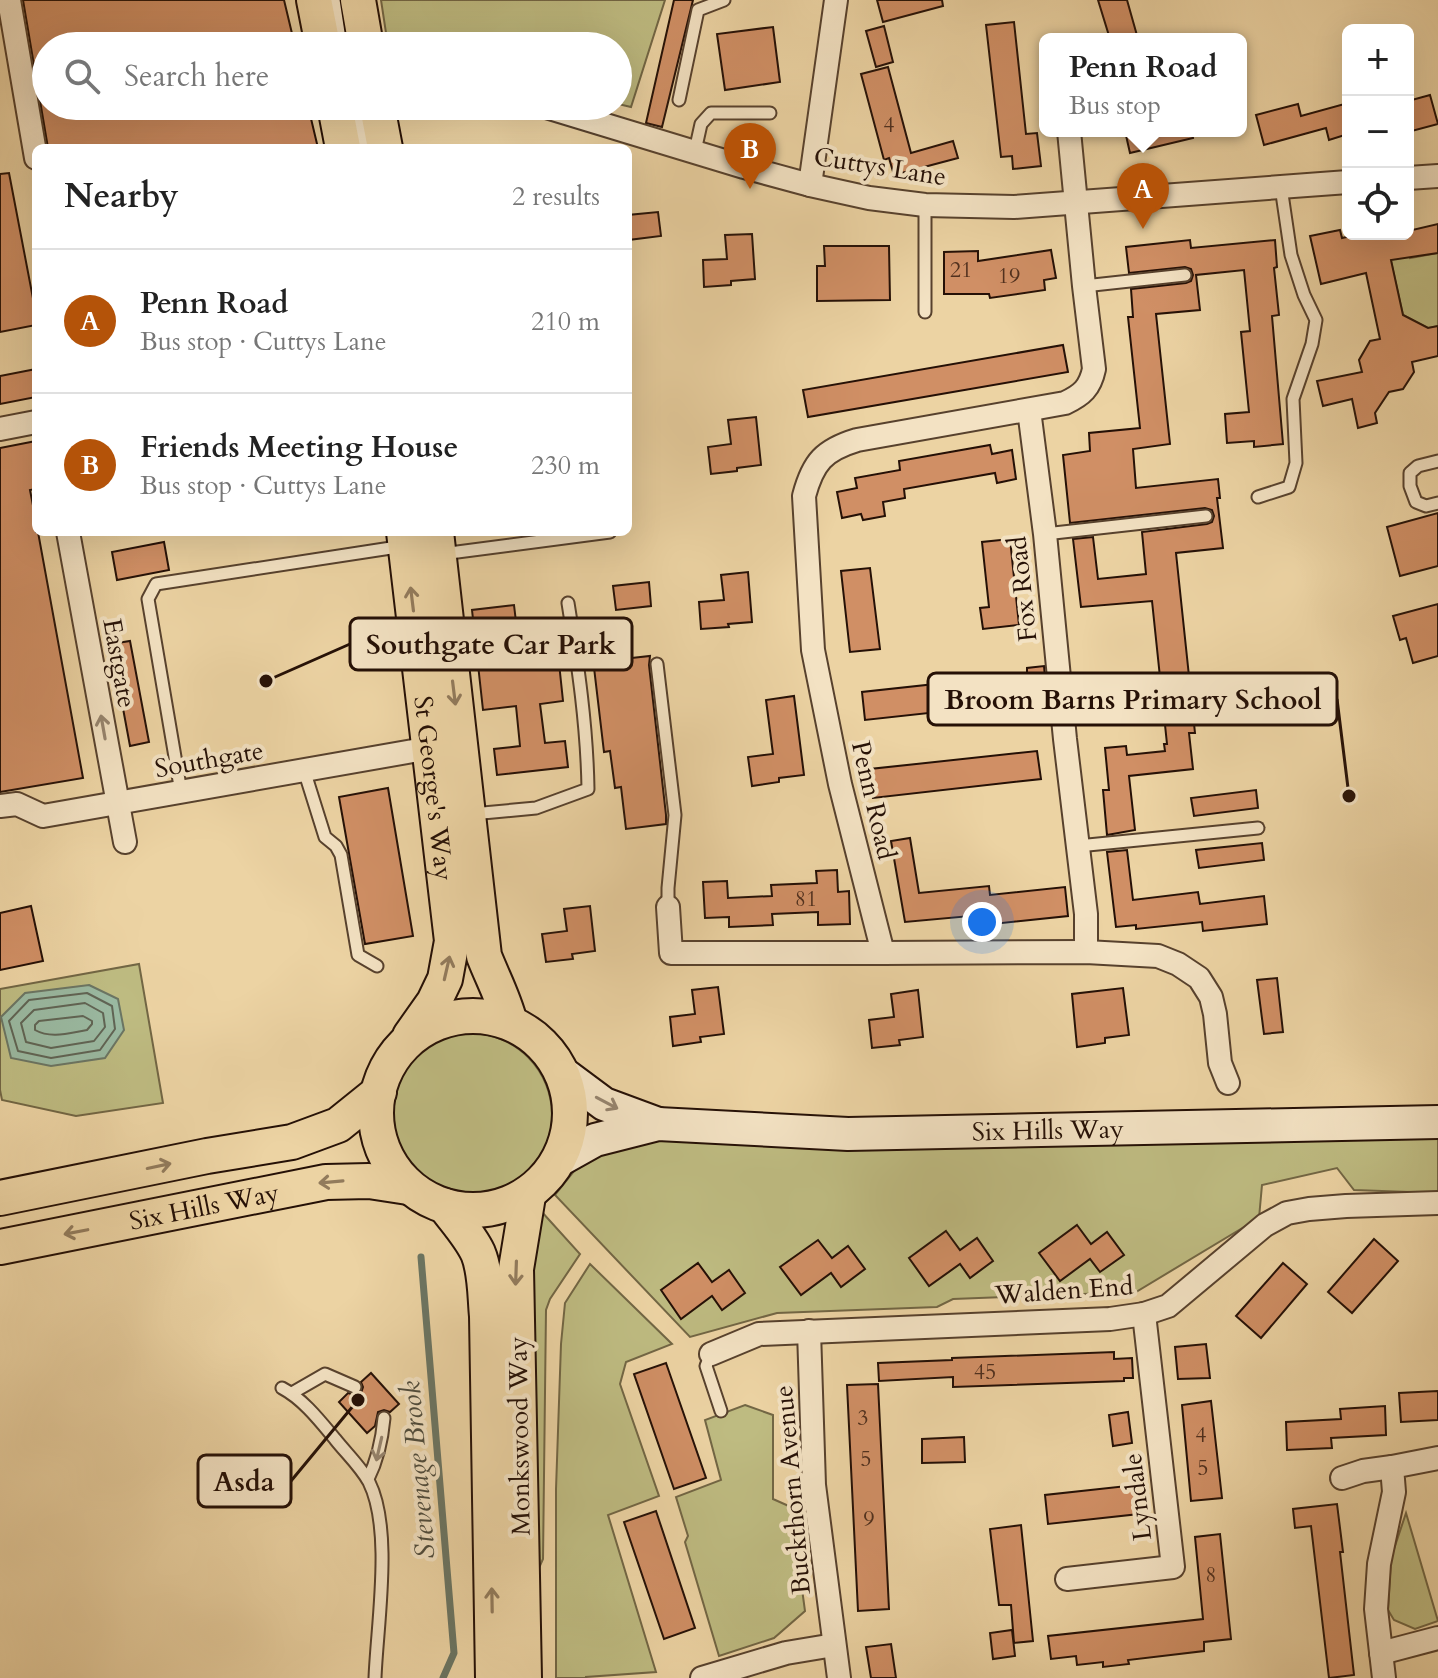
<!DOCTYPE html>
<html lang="en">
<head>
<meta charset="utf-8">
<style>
  :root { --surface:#fff; --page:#f6f6f6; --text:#222; --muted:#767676; --line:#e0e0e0; --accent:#b45309 }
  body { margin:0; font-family:Cardo,serif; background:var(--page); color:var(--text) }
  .controls { position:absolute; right:24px; top:24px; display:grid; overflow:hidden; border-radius:12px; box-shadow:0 8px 32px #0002 }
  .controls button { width:72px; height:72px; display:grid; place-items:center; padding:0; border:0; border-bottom:2px solid var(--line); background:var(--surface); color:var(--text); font:40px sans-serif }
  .you { position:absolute; left:982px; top:922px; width:28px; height:28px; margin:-20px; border:6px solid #fff; border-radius:50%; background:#1a73e8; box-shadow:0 0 0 12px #1a73e833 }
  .badge { display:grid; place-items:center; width:52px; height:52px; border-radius:50%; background:var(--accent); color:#fff; font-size:26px; font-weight:700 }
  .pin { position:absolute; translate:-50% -66px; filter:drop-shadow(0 2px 4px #0008) }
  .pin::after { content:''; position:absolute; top:42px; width:28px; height:24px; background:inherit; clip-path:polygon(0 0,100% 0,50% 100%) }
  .popup { position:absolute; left:1039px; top:33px; width:208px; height:104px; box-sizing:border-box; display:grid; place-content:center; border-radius:12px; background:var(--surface); filter:drop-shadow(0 2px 6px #0005); font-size:26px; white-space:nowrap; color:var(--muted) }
  .popup b { font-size:30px; color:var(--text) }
  .popup::after { content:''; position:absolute; left:50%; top:100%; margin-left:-16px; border:16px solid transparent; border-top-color:var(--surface) }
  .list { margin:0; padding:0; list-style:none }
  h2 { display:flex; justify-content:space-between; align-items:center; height:104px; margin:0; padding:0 32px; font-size:34px }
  h2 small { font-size:26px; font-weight:400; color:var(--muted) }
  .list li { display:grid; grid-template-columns:52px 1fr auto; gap:24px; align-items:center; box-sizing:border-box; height:144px; padding:0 32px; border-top:2px solid var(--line) }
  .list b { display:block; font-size:30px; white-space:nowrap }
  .list p { margin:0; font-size:26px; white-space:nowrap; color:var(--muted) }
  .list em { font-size:26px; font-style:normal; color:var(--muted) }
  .icon { flex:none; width:44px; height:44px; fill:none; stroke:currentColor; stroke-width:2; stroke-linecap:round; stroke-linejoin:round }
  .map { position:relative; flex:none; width:1438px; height:1678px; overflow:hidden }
  .search { position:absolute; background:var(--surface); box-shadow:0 8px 32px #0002; left:32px; top:32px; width:600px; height:88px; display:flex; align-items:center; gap:20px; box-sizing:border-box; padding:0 28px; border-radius:44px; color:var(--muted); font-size:30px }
  .panel { position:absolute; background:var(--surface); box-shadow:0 8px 32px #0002; left:32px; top:144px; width:600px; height:392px; border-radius:12px }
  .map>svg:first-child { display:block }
  .green { fill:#bebb81; stroke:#726644; stroke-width:2 }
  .water { fill:#9ab9a1; stroke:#6b7563; stroke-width:2 }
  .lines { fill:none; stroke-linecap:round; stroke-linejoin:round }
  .shore { stroke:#606454; stroke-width:2 }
  .stream { stroke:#6b7563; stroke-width:7 }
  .building { fill:#d08f65; stroke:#251006; stroke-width:2 }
  .lane-casing { stroke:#57412d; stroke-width:15 }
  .street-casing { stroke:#57412d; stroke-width:26 }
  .secondary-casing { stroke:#251006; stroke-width:36 }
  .primary-casing { stroke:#251006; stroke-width:38 }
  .lane { stroke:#f3e2c3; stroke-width:11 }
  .street { stroke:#f3e2c3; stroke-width:22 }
  .secondary { stroke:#f3e2c3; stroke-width:32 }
  .primary { stroke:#ecd3a3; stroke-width:34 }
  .oneway { stroke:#927b5c }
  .oneway2 { stroke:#96846e }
  .labels { text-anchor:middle; stroke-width:8; stroke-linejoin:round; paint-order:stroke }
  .number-label { font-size:22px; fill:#50301e }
  .street-label { font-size:26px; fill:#251006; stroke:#f3e2c3 }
  .water-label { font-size:28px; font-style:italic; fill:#4e4b3c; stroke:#f3e2c3 }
  .leader { fill:none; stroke:#251006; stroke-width:3 }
  .callout-dot { fill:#251006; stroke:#f3e2c3; stroke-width:3 }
  .callout { fill:#f3e2c3; stroke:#251006; stroke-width:3 }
  .callout-label { font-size:28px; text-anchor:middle; font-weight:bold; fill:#251006 }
</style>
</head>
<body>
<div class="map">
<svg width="1438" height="1678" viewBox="0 0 1438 1678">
  <rect width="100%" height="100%" fill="#ecd3a3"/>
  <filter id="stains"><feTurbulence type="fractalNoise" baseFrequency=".0025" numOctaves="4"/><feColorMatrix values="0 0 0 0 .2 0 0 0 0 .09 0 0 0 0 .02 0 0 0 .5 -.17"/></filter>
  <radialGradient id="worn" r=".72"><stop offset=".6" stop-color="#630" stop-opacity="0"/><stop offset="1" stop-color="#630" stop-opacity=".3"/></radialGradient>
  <g class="green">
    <polygon points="381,0 665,0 631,107 618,104 618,46 388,46"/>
    <polygon points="1404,240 1410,258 1438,253 1438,326 1428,328 1403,315 1388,248"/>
    <polygon points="139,964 163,1103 76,1116 2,1100 0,1090 0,989"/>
    <circle cx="470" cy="1115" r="82"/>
    <polygon points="1438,1131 1438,1193 1354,1190 1337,1168 1262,1185 1259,1218 1136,1292 953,1299 937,1307 777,1313 690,1337 555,1195 579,1165 608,1146 663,1136"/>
    <polygon points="541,1211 580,1254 550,1299 546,1310 543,1559 534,1579 523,1306"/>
    <polygon points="590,1264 672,1344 626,1362 620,1384 659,1496 608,1515 656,1672 586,1677 586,1678 556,1678 556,1489 561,1344 565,1303"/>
    <polygon points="745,1405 773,1415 773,1499 791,1507 805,1611 774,1638 719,1656 685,1542 688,1536 676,1497 721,1480 705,1420"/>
    <polygon points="1406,1513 1438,1621 1415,1629 1394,1620 1388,1610 1391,1558"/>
  </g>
  <polygon class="water" points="89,985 118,999 124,1030 105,1058 51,1066 11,1058 1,1017 25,993"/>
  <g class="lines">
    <g class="shore">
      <polygon points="87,993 112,1006 115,1029 100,1050 51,1058 18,1051 9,1021 29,1000"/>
      <polygon points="85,1003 103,1013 105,1027 94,1041 51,1048 26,1042 21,1023 34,1010"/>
      <path d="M 83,1016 L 92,1021 L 92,1024 L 87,1030 C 69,1033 51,1039 35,1030 L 35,1025 L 39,1021 Z"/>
    </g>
    <polyline class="stream" points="421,1257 454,1653 443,1678"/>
  </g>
  <g class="building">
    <polygon points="23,0 284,0 295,46 46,46 46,106 308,106 318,148 48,148"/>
    <polygon points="674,0 693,0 662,127 646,123"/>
    <polygon points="877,0 942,0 943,6 883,22"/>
    <polygon points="1098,0 1127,0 1138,39 1110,39"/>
    <polygon points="1014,22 1026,134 1037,133 1041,166 1013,169 1012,156 1001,157 986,25"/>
    <polygon points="884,26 893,62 876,67 866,31"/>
    <polygon points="773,27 780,82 725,90 717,34"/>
    <polygon points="888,67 911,153 953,141 958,158 894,175 889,158 884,160 861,74"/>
    <polygon points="1430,95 1438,124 1408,132 1408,101"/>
    <polygon points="1348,103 1348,134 1329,140 1326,128 1264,145 1256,115 1298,104 1301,116"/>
    <polygon points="1125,131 1192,131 1193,138 1130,153"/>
    <polygon points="9,173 36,314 36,325 0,332 0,174"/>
    <polygon points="658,212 661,236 628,240 628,215"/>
    <polygon points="1438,224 1438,253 1391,260 1403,315 1428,328 1438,326 1438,356 1412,362 1414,372 1403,389 1389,392 1375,413 1377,423 1358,428 1352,399 1323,406 1317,381 1362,372 1359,360 1370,341 1380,339 1366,273 1321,284 1310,236 1340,230 1342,238 1360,234 1408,234 1408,231"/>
    <polygon points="752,234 755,279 731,281 731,285 704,287 703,260 727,259 725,235"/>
    <polygon points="1190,240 1191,248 1275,240 1277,267 1274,268 1279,315 1272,316 1283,444 1254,447 1254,441 1227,443 1225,414 1249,412 1241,332 1250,331 1244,270 1196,275 1200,310 1156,314 1170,444 1133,449 1136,488 1218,479 1220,498 1217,498 1223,548 1176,553 1195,733 1189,733 1193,769 1129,776 1135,830 1107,835 1103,790 1109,790 1105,748 1126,746 1127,755 1165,751 1164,744 1167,744 1152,601 1081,607 1073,539 1093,537 1098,579 1146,574 1142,532 1207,524 1212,522 1214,516 1212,510 1205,508 1070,523 1063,455 1090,451 1089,433 1140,428 1128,317 1133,317 1131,289 1186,283 1191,281 1193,275 1191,269 1185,267 1129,273 1126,247"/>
    <polygon points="824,246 889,246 890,300 817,301 817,266 825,266"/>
    <polygon points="1051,250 1056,278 1044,280 1045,290 990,298 989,294 944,294 944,252 978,251 978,261"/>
    <polygon points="1063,345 1068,372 808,417 803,390"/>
    <polygon points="36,369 36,397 0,404 0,376"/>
    <polygon points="756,417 761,465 737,468 737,471 711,474 708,447 731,444 728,420"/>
    <polygon points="36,441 36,489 30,490 36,521 36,532 38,532 83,778 0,792 0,448"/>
    <polygon points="990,445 992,454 1012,450 1016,479 997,483 995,473 904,489 905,498 883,502 885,516 863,520 861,514 842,518 837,492 857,488 855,478 900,470 899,461"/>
    <polygon points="1438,513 1438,566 1400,576 1387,527"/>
    <polygon points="1010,539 1019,625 983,629 980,608 989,607 982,542"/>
    <polygon points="164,542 169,570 117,580 112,552"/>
    <polygon points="870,568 880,649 850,652 841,571"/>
    <polygon points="748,572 752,622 728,624 729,627 701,629 699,602 724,600 721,575"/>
    <polygon points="649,582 651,606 616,610 613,586"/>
    <polygon points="1438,604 1438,656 1413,663 1406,638 1400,640 1393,616"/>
    <polygon points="514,605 519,647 524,647 526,667 559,663 563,701 540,704 545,743 565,741 568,767 497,775 494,749 520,746 516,706 483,710 472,610"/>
    <polygon points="130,641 149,742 130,746 111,644"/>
    <polygon points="623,655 623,659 650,656 649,665 666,815 666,824 626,829 621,787 615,788 610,751 604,752 593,659"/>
    <polygon points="1044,666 1047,700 865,720 862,692 1027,674 1027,668"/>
    <polygon points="794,696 804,775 779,778 779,782 752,786 748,757 773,754 766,700"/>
    <polygon points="1037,751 1041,779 873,798 870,769"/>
    <polygon points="388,788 413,936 365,944 339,797"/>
    <polygon points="1256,790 1258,808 1194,816 1191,798"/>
    <polygon points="910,838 919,893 989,886 990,895 1065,887 1068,916 993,924 992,914 905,922 891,841"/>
    <polygon points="1262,843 1264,860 1199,868 1196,850"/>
    <polygon points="1127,850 1133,900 1198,892 1200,904 1264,896 1267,924 1203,931 1202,922 1136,929 1136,925 1116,927 1107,852"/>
    <polygon points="837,870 838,892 849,891 850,924 818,925 818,912 772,914 773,925 729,927 729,917 705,918 703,882 727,881 728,898 772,896 771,885 817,883 816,871"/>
    <polygon points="31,906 43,961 0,970 0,913"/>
    <polygon points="590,906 595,951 572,954 573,959 546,962 542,934 567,931 564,909"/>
    <polygon points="1277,978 1283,1032 1264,1034 1257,980"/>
    <polygon points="718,987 724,1034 700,1037 701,1042 673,1046 670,1017 695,1014 692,990"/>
    <polygon points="1123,988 1129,1035 1105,1038 1105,1043 1077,1047 1072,994"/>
    <polygon points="918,990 923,1037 899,1040 900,1045 872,1048 869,1020 894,1017 891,994"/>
    <polygon points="1077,1225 1091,1244 1107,1232 1124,1255 1100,1272 1090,1259 1060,1281 1039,1253"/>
    <polygon points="946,1231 960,1250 977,1238 993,1261 970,1278 960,1264 929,1286 909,1258"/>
    <polygon points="1374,1239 1398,1261 1352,1313 1328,1292"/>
    <polygon points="818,1240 832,1258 848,1246 865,1269 841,1287 831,1273 801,1295 780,1267"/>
    <polygon points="698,1263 712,1282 729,1270 745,1293 722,1310 712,1296 681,1319 661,1290"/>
    <polygon points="1283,1263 1307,1284 1261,1338 1236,1316"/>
    <polygon points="1206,1344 1210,1378 1178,1379 1175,1347"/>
    <polygon points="1114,1352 1114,1359 1132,1358 1133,1378 1124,1378 1124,1381 953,1387 953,1377 879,1381 878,1363 952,1360 952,1358"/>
    <polygon points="666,1363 706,1478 674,1489 634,1374"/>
    <polygon points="371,1373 399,1404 390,1412 384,1410 378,1412 375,1426 367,1433 339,1402 348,1393 355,1395 361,1393 363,1387 361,1382"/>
    <polygon points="878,1384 889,1609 858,1611 847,1385"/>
    <polygon points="1438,1391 1438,1420 1401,1422 1399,1393"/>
    <polygon points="1211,1401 1222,1498 1191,1501 1182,1405"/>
    <polygon points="1385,1406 1386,1435 1331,1438 1332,1448 1287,1450 1286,1422 1341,1419 1340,1409"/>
    <polygon points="1128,1412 1132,1443 1113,1446 1109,1415"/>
    <polygon points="964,1437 965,1462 922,1463 922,1439"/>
    <polygon points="1145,1484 1148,1513 1048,1524 1045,1495"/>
    <polygon points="1337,1504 1343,1552 1340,1552 1354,1675 1329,1678 1311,1526 1295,1528 1293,1509"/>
    <polygon points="656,1511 695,1628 664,1639 624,1522"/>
    <polygon points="1021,1525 1033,1641 1014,1643 1011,1605 999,1605 990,1529"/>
    <polygon points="1220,1534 1231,1639 1204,1642 1204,1651 1128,1660 1129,1664 1103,1667 1103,1662 1077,1665 1076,1656 1051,1659 1048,1636 1203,1619 1195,1537"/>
    <polygon points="1012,1630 1015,1656 993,1659 990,1633"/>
    <polygon points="891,1644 896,1678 871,1678 866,1647"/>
  </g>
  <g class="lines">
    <g class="lane-casing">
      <g id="lane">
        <polyline points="334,0 341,46"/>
        <polyline points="679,100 698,10 724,0"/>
        <polyline points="357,106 365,148"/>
        <polyline points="695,151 701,124 711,113 770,113"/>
        <polyline points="1084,286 1185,275"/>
        <polyline points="925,312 925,205"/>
        <polyline points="1438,461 1418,466 1410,473 1410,486 1416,502 1426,506 1438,503"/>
        <polyline points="1258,497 1289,487 1296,463 1293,399 1312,344 1316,320 1304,295 1291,255 1281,187"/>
        <polyline points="1045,534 1206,516"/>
        <polyline points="442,554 610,532"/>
        <polyline points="657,664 675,815 668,888 668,907"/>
        <polyline points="304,770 325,837 336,846 341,855 358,955 377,966"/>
        <polyline points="181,792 148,599 156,584 404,546"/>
        <path d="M 472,814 L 536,808 L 588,789 C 587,726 578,665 568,603"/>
        <polyline points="1078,846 1258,828"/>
        <polyline points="711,1354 706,1366 721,1411"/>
        <path d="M 282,1388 C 303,1399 320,1421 335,1439 C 346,1453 361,1467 369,1482 C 393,1530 377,1624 375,1678"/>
        <polyline points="292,1393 325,1374 355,1387"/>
        <path d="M 368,1479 C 378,1459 382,1440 384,1418"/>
      </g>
    </g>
    <g class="street-casing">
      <g id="street">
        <polyline points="9,0 36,158"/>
        <polyline points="543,106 744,167 810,185 869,198 925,205 1014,207 1348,182"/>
        <path d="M 1069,131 L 1084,286 L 1094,369 C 1090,388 1082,395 1065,403 L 857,440 C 824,450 813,462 804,496 L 813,650 L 840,784 L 883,953 L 1086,952 L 1158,956 L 1178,964 L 1199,978 L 1211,997 L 1215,1014 L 1220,1063 L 1228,1083"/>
        <polyline points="1408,178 1438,176"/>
        <polyline points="810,185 836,0"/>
        <polyline points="1029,410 1045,534 1065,739 1086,914 1086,952"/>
        <polyline points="0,429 36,422"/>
        <polyline points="68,532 125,842"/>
        <polyline points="0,806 17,804 43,816 430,748"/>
        <polyline points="668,907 671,953 883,953"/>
        <polyline points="809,1331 814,1485 839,1678"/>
        <polyline points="711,1354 759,1334 1110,1319 1144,1314 1168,1306 1265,1225 1287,1213 1309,1209 1346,1206 1438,1203"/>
        <polyline points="1342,1478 1363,1471 1392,1467"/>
        <polyline points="1067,1579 1173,1567 1144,1314"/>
        <polyline points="1381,1653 1438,1638"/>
        <polyline points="702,1678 786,1653 834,1645"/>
        <polyline points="1384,1678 1376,1609 1379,1564 1394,1492 1392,1467 1438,1458"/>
      </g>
    </g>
    <g class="secondary-casing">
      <g id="secondary">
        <polyline points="561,1072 604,1104 658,1124"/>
        <path id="s1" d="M 561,1159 L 595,1140 L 658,1124 L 848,1134 L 1438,1122"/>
      </g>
    </g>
    <g class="primary-casing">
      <g id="primary">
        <polyline points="314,0 323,46"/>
        <polyline points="358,0 366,46"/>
        <polyline points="335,106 343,148"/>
        <polyline points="377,106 385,148"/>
        <path id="s2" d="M 404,532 L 452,941 L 445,979 L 434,1002 L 410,1036"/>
        <path d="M 436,532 L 484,956 C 493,979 504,999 510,1023"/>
        <circle cx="473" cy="1113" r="97"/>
        <polyline points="0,1198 207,1156 292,1142 338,1125 379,1092"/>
        <path d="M 445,1206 C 456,1221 470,1236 478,1253 C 486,1272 485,1297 487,1316 L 493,1678"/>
        <path id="s3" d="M 0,1247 L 326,1182 L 369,1181 L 408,1187"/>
        <polyline points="524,1678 516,1269 528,1196"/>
      </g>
    </g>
    <use href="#lane" class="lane"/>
    <use href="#street" class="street"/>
    <use href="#secondary" class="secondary"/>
    <use href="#primary" class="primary"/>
  </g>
  <defs><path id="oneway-shaft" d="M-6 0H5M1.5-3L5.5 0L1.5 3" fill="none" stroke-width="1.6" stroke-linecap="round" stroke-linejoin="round" transform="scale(2)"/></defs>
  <g class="oneway">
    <use href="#oneway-shaft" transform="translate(412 599) rotate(-97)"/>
    <use href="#oneway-shaft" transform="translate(454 693) rotate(83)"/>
    <use href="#oneway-shaft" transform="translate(447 968) rotate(-77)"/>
    <use href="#oneway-shaft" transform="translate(159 1166) rotate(-12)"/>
    <use href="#oneway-shaft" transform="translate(331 1182) rotate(175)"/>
    <use href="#oneway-shaft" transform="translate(76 1232) rotate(169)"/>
    <use href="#oneway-shaft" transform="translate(516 1273) rotate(92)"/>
    <use href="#oneway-shaft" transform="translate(492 1600) rotate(-91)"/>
  </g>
  <g class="oneway2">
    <use href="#oneway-shaft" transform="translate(103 727) rotate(-100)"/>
    <use href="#oneway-shaft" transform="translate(607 1103) rotate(28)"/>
    <use href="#oneway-shaft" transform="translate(379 1449) rotate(103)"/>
  </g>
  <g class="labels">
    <g class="number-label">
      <text x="889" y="132">4</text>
      <text x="961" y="277">21</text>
      <text x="1009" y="283">19</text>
      <text x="806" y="906">81</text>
      <text x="985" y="1379">45</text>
      <text x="863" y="1425">3</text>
      <text x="1201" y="1442">4</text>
      <text x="866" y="1466">5</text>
      <text x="1203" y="1475">5</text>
      <text x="869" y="1526">9</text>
      <text x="1211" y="1582">8</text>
    </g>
    <g class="street-label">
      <text transform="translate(880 166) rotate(9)" y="9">Cuttys Lane</text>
      <text transform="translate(1022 589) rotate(-96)" y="9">Fox Road</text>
      <text transform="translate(120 663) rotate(80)" y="9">Eastgate</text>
      <text transform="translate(209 759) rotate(-10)" y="9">Southgate</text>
      <text dy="9" stroke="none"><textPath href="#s2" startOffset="258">St George's Way</textPath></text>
      <text transform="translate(874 800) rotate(77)" y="9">Penn Road</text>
      <text dy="9" stroke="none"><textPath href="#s1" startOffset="494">Six Hills Way</textPath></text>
      <text dy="9" stroke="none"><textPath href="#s3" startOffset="208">Six Hills Way</textPath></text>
      <text transform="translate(1064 1290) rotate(-4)" y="9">Walden End</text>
      <text transform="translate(519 1436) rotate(-91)" y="9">Monkswood Way</text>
      <text transform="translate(792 1490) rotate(-95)" y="9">Buckthorn Avenue</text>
      <text transform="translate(1137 1497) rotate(-97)" y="9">Lyndale</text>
    </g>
    <g class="water-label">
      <text transform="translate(417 1470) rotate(-95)" y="10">Stevenage Brook</text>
    </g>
  </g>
  <path class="leader" d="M266 681L350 644M1349 796L1337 699M358 1400L291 1481"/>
  <g class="callout-dot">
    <circle cx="266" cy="681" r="8"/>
    <circle cx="1349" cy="796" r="8"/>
    <circle cx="358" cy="1400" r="8"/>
  </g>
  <g class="callout">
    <rect x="350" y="618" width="282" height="52" rx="8"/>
    <rect x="928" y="673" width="409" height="52" rx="8"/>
    <rect x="198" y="1455" width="93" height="52" rx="8"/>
  </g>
  <g class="callout-label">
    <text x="491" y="654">Southgate Car Park</text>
    <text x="1133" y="709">Broom Barns Primary School</text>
    <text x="244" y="1491">Asda</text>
  </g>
  <rect width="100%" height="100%" filter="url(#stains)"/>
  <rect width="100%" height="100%" fill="url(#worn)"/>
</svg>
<div class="controls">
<button>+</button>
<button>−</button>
<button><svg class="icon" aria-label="locate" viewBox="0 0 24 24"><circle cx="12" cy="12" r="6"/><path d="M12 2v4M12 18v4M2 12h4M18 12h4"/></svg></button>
</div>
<div class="you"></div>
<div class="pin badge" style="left:1143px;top:229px">A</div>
<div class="popup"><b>Penn Road</b>Bus stop</div>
<div class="pin badge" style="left:750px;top:189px">B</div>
<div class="search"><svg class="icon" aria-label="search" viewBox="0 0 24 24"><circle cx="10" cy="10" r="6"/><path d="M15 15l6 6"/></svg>Search here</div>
<section class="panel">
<h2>Nearby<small>2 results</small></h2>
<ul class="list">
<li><span class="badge">A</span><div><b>Penn Road</b><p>Bus stop · Cuttys Lane</p></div><em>210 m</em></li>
<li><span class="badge">B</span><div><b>Friends Meeting House</b><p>Bus stop · Cuttys Lane</p></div><em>230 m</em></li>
</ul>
</section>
</div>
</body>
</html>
